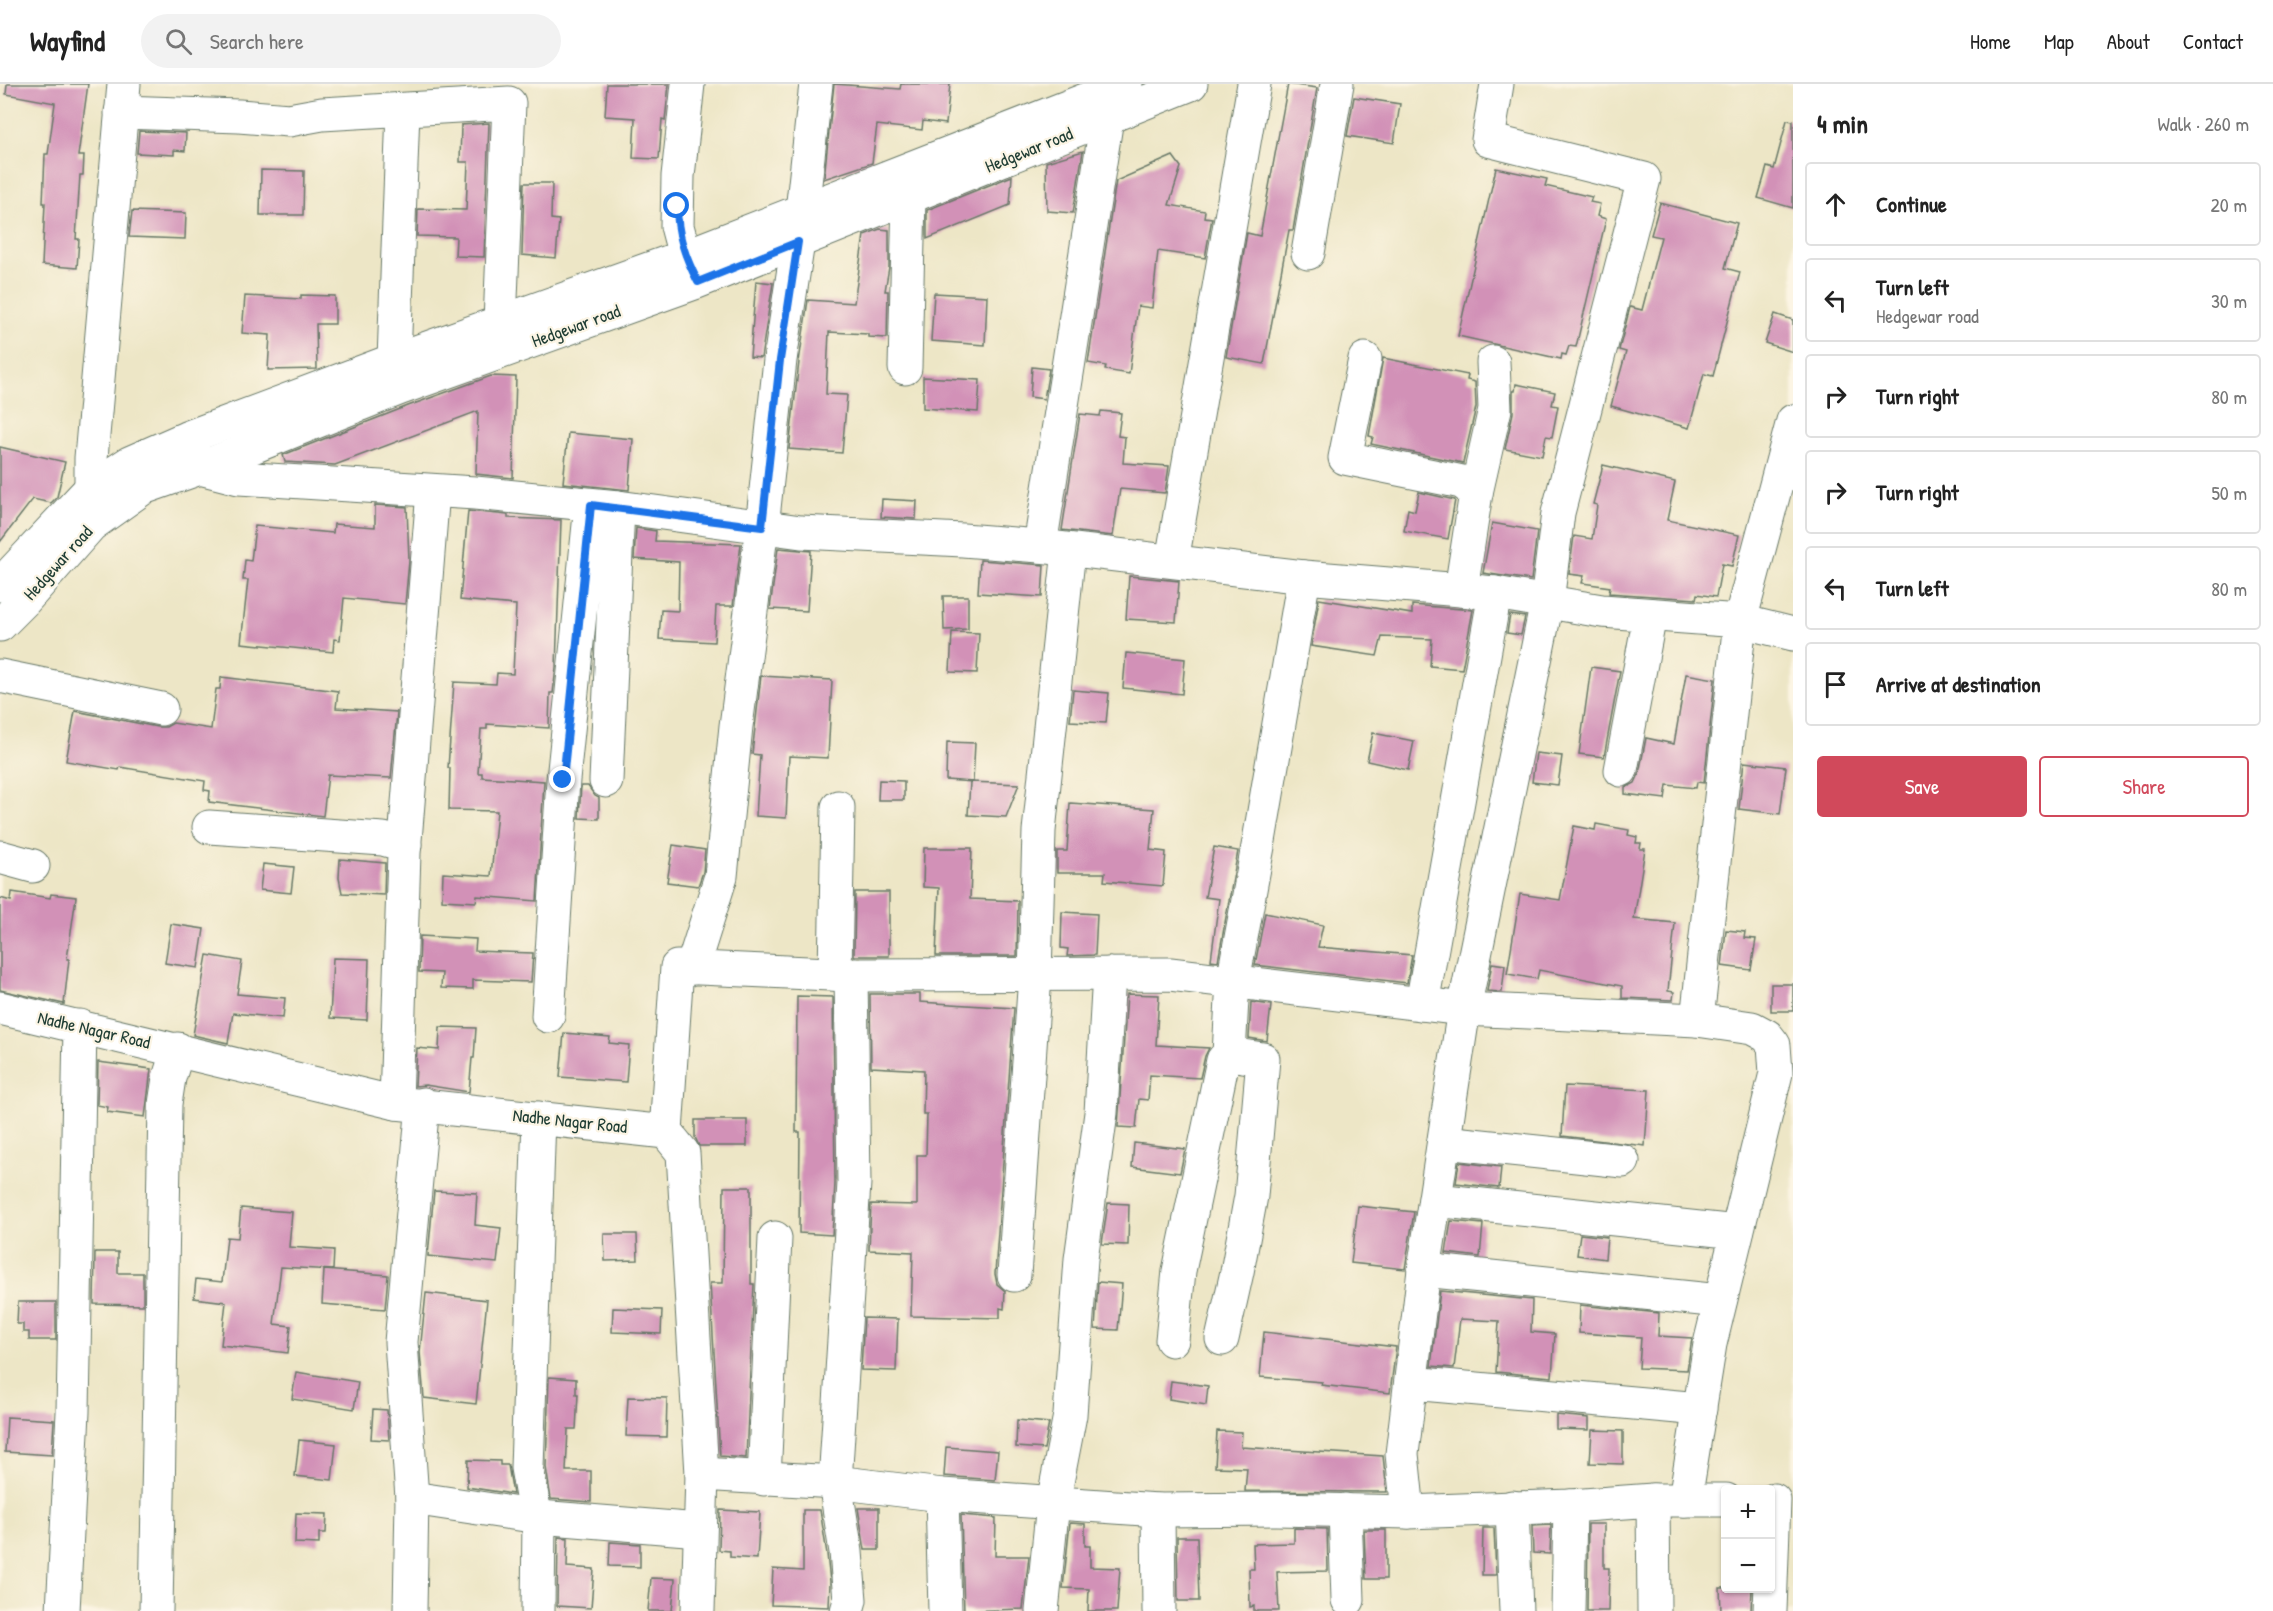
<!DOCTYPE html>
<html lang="en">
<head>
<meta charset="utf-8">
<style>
  :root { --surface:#fff; --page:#f2f2f2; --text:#222; --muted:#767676; --line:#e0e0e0; --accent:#d1495b }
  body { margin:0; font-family:"Patrick Hand",sans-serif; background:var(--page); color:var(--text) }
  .controls { position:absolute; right:18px; bottom:18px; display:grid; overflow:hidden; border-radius:6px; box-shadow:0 2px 4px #0004 }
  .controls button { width:54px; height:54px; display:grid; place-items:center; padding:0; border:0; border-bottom:2px solid var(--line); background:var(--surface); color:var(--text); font:30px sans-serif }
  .stop { position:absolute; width:18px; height:18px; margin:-14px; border:4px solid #1a73e8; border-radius:50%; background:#fff }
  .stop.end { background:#1a73e8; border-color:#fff; box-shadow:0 2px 6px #0008 }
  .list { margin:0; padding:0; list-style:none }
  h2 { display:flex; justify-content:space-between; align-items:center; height:78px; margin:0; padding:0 24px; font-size:26px }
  h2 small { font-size:20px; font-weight:400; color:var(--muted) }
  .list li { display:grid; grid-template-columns:39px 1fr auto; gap:18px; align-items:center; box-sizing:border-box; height:84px; margin:0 12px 12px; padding:0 12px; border:2px solid var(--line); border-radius:6px }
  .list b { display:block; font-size:22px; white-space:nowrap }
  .list p { margin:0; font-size:20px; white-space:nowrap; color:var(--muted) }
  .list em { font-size:20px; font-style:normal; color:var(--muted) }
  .actions { display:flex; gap:12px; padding:18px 24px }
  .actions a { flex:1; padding:14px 0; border:2px solid var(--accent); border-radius:6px; text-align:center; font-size:21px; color:var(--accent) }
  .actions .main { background:var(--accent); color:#fff }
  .icon { flex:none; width:33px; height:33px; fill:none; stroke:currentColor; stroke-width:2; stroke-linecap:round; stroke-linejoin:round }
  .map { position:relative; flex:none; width:1793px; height:1527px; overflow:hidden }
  header { display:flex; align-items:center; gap:36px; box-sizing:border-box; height:84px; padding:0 30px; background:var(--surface); border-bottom:2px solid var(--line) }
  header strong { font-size:28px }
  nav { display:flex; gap:33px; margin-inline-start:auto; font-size:21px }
  .search { width:420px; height:54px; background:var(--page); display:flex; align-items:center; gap:15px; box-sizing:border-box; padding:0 21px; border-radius:33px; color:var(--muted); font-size:22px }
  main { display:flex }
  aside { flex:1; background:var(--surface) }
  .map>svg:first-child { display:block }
  .building { fill:#d291b7 }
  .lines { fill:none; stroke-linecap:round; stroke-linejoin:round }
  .minor-casing { stroke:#677867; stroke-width:35 }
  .major-casing { stroke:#677867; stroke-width:35 }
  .minor { stroke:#fff; stroke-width:33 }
  .major { stroke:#fff; stroke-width:33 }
  .route { stroke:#1a73e8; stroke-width:8 }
  .labels { text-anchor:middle; stroke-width:4.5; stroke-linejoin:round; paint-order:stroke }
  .street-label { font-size:18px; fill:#1f3d34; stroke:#fcf5e5 }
</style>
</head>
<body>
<header>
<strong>Wayfind</strong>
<div class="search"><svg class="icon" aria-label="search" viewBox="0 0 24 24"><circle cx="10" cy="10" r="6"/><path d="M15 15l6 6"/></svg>Search here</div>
<nav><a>Home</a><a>Map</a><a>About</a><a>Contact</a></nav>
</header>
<main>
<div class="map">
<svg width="1793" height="1527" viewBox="0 0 1793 1527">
  <rect width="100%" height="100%" fill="#fcf5e5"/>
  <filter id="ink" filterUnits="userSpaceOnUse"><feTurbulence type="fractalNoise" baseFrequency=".0167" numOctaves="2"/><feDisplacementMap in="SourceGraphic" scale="12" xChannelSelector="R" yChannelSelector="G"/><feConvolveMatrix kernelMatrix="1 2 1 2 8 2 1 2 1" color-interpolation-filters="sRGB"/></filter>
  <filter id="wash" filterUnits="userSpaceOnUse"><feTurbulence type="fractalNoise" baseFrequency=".008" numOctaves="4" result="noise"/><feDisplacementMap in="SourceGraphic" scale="24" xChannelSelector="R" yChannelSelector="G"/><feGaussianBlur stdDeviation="1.35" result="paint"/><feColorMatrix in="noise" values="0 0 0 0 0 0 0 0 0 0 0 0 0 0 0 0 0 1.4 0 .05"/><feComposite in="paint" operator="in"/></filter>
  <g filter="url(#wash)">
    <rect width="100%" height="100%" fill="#ede6c6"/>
    <g id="blocks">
      <g class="building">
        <polygon points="7,0 88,0 78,72 84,72 83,91 80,91 76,155 79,155 77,184 42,181 45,119 43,119 45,70 48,70 55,19 6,10"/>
        <polygon points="607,0 669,0 665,36 662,35 659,75 633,74 635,34 605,32"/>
        <polygon points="834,0 900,5 901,0 950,0 946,40 923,37 922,46 877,41 872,79 824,95"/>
        <polygon points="1288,0 1317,4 1293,146 1289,146 1264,280 1226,273 1247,149 1260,152"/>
        <polygon points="1354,13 1400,20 1394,59 1347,52"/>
        <polygon points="1787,36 1793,37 1793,124 1758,114 1767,83 1774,85"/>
        <polygon points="489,39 484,173 455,172 456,153 417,152 418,125 466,126 468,78 460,78 461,41"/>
        <polygon points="139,47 186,49 185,67 174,66 174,71 137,69"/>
        <polygon points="1083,67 1073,129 1047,127 1046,78"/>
        <polygon points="1173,72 1181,83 1169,121 1205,127 1204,133 1212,134 1205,174 1158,167 1152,224 1138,222 1129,290 1105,286 1106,282 1088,279 1116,97"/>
        <polygon points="1496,84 1547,95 1545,102 1592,113 1590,118 1600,120 1597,132 1606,135 1576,263 1569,262 1566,271 1562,270 1561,275 1458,252"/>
        <polygon points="261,86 304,87 303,131 260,131"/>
        <polygon points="1012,92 1010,121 927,155 927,126"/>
        <polygon points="524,99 552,99 551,135 559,136 556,174 522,171"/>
        <polygon points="1660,119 1737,139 1725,184 1740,188 1713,292 1704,290 1689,344 1611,322 1626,268 1619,266 1630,223 1642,226 1661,153 1651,151"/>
        <polygon points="132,127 186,129 185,155 129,153"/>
        <polygon points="880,145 889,146 889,183 885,207 888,207 887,254 868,253 868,250 829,248 826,310 847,311 842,369 789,365 799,278 808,216 854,219 864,151"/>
        <polygon points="756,197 773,199 761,274 750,273"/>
        <polygon points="934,209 987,212 985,261 931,257"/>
        <polygon points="301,211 335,212 335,240 316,240 317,285 268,286 270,251 242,249 245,212 301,215"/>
        <polygon points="1775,230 1793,236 1793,268 1765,259"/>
        <polygon points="1383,274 1468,291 1467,296 1475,298 1476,323 1463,379 1371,360 1373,353 1369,352"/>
        <polygon points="1032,283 1049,285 1044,315 1030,313"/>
        <polygon points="491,292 516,293 513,394 476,390 478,327 335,381 285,378 283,371 408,322"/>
        <polygon points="923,293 980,296 978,328 923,324"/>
        <polygon points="1516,300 1555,308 1552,321 1558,322 1552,353 1546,352 1542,372 1505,365 1513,329 1513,307 1515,307"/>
        <polygon points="1101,327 1121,329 1118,352 1125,353 1123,379 1169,382 1165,409 1120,405 1113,452 1062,446 1080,330 1100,332"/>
        <polygon points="568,349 633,355 629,406 563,399"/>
        <polygon points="0,363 65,378 57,413 51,419 33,415 0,458"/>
        <polygon points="1603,381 1675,398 1667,436 1739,451 1732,482 1722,480 1716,513 1697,510 1696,515 1609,509 1610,503 1582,499 1584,492 1569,490 1574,452 1592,455 1597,421 1593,420"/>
        <polygon points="1419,408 1455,416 1448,455 1404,447 1408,425 1415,427"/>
        <polygon points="882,415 917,417 916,435 881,433"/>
        <polygon points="375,421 407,423 409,477 405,520 344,514 340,556 334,555 333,568 241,559 248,496 243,496 245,476 251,477 255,442 333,449 334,440 375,443"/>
        <polygon points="468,427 508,431 508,434 561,436 556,583 553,609 550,609 549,644 487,640 487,645 481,645 478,689 482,689 482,693 544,697 537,817 477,812 476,818 442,816 443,789 491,792 497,727 449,726 450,684 448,684 454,598 496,600 497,589 513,590 516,521 460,516"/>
        <polygon points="1492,439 1537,447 1531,496 1483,489"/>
        <polygon points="636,444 656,447 655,457 741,460 733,522 716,522 714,558 659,555 661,526 678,527 679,478 634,475"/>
        <polygon points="778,464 811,467 807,527 770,525"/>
        <polygon points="980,476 1044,481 1042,513 978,509"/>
        <polygon points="1129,492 1179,497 1176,538 1126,535"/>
        <polygon points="943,512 968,512 968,545 944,546"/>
        <polygon points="1319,515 1412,530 1412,521 1473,526 1462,585 1430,582 1432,555 1382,553 1377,572 1311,562"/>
        <polygon points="1510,531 1525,533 1521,551 1507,549"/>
        <polygon points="952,548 979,549 977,589 950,588"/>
        <polygon points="1126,569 1185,575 1182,610 1123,604"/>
        <polygon points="1591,583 1620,587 1604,673 1579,670"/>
        <polygon points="1686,590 1715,595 1704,699 1697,698 1696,704 1667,701 1665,715 1625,710 1625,704 1635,699 1639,690 1646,654 1674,660"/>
        <polygon points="761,592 832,596 828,674 789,672 786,734 756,732 760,671 752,670"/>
        <polygon points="221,593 338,607 336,624 397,628 391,694 328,691 323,732 209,718 210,707 204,706 205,697 120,683 119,686 66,677 75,627 157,643 166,643 173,639 211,645 216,605 220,605"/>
        <polygon points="1073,606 1109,609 1106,639 1070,637"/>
        <polygon points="1373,649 1414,657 1408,686 1367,677"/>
        <polygon points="947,658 975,659 973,698 946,696"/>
        <polygon points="1536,669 1562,672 1558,701 1532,698"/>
        <polygon points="1744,678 1786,683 1780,730 1739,725"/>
        <polygon points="879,696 904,697 904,716 878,716"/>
        <polygon points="970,698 1019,700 1006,733 968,731"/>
        <polygon points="581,702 588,702 595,712 599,714 599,735 579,734"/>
        <polygon points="1070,719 1154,725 1150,766 1166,768 1163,802 1104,797 1105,789 1057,789 1057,767 1067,767"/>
        <polygon points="1596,740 1629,746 1628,751 1637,753 1636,759 1641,759 1640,765 1645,765 1634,835 1675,839 1668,907 1674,908 1673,916 1622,914 1622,902 1539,886 1537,895 1507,890 1520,810 1560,816 1574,742 1595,746"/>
        <polygon points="673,761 705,766 703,788 698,802 667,798"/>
        <polygon points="1214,763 1238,767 1218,877 1211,876 1219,815 1205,813"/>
        <polygon points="924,764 972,764 970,815 1018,817 1017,872 936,872 939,804 923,803"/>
        <polygon points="340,775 385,779 384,811 342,809 339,794"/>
        <polygon points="263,780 294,783 291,809 260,806"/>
        <polygon points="12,808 50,814 51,810 76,813 67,875 69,875 64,920 0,906 0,814 11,817"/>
        <polygon points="855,808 889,808 889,872 854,872"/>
        <polygon points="1062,828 1097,830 1095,871 1067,872 1068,865 1061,864"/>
        <polygon points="1265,829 1323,841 1318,863 1412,871 1407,899 1255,881"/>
        <polygon points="171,840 204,845 198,884 165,879"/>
        <polygon points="1726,846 1745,848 1744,854 1756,855 1751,886 1722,882"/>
        <polygon points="420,852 476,855 475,867 533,869 531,898 473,896 473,905 441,904 442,889 419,888"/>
        <polygon points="207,871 242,877 237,910 285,914 283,934 233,929 228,959 193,951"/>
        <polygon points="333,874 369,875 367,936 330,934"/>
        <polygon points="1492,879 1505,881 1502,908 1487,907"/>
        <rect x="1771" y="900" width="22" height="27"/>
        <polygon points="870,910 920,910 920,918 1014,924 995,1190 997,1200 1005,1207 1004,1225 1000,1224 1000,1234 911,1232 913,1168 869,1166 871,1120 917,1121 917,1071 926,1071 927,1030 923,1030 924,986 871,983"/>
        <polygon points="1127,910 1159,911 1156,961 1209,964 1205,972 1200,994 1150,991 1148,1016 1139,1015 1136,1044 1118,1043"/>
        <polygon points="797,912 833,913 835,1099 832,1151 799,1149 800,1048 796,1048"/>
        <polygon points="1251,918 1271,921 1267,957 1249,954"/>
        <polygon points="440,943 476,944 474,974 472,974 469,1008 425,1001 415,1002 417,964 439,966"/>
        <polygon points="564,949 610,953 609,959 629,961 626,998 560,993"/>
        <polygon points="98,978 151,985 145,1033 107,1028 108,1023 97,1021"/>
        <polygon points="1565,1002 1649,1006 1645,1062 1562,1052"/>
        <polygon points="695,1036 747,1036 747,1062 699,1062 695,1053"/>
        <polygon points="1134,1059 1185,1065 1180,1089 1132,1083"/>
        <polygon points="1459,1078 1501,1083 1499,1104 1456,1099"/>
        <polygon points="724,1103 751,1103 751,1200 754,1200 746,1374 720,1372 710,1199 723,1199"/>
        <polygon points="434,1107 477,1109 475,1141 501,1144 497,1179 428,1172"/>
        <polygon points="1108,1119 1129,1120 1128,1161 1102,1160"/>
        <polygon points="1358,1122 1414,1128 1405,1185 1351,1179"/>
        <polygon points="241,1124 292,1128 289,1163 334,1166 333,1186 281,1183 274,1240 291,1242 288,1269 221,1261 226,1218 194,1214 196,1195 222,1198 227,1153 238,1154"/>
        <polygon points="1451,1137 1483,1140 1480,1173 1446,1169"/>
        <polygon points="604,1150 637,1150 638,1176 605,1177"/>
        <polygon points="1580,1150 1607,1153 1605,1175 1577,1171"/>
        <polygon points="95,1168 118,1168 118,1189 143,1189 143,1221 94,1220"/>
        <polygon points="324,1186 388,1191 385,1225 322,1220"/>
        <polygon points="1098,1198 1122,1200 1118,1246 1095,1245"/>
        <polygon points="1440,1207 1532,1216 1531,1248 1555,1250 1552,1293 1496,1288 1499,1237 1460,1235 1454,1284 1431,1282"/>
        <polygon points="426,1209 487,1216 476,1320 424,1314 420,1268"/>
        <polygon points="18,1218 56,1218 56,1256 29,1256 29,1248 23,1248 23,1240 17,1240"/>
        <polygon points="1580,1221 1659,1229 1658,1252 1692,1254 1687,1286 1639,1284 1641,1253 1579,1249"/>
        <polygon points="613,1224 662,1226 661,1250 612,1248"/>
        <polygon points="864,1234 898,1235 896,1287 861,1286"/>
        <polygon points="1264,1248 1396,1263 1390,1309 1321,1301 1322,1298 1260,1293"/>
        <polygon points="296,1288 358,1298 354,1325 292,1315"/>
        <polygon points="549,1293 576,1295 576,1310 578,1310 576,1345 568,1345 566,1387 591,1387 591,1418 551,1415 546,1383"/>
        <polygon points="1171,1297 1208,1302 1206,1321 1169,1315"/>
        <polygon points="628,1313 667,1314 666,1353 626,1352"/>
        <polygon points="373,1325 387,1326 389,1356 371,1355"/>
        <polygon points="1556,1331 1589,1334 1589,1346 1556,1345"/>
        <polygon points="7,1333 54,1336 52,1371 5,1368"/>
        <polygon points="1017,1336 1049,1339 1044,1365 1016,1363"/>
        <polygon points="1592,1346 1623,1347 1623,1380 1590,1379"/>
        <polygon points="1217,1347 1242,1348 1241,1363 1383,1372 1387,1408 1245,1407 1247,1384 1215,1383"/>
        <polygon points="299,1356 336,1360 332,1396 295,1392"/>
        <polygon points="946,1363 998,1367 995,1396 944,1392"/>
        <polygon points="468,1376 500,1377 500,1381 508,1381 513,1410 467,1403"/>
        <polygon points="858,1424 879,1424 879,1466 865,1466"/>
        <polygon points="720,1426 760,1428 757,1475 730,1473 730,1467 719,1466"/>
        <polygon points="803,1426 820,1426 827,1470 830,1498 829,1523 771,1521 773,1485 803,1487"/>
        <polygon points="296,1429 327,1430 326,1449 319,1449 319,1460 295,1459"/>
        <polygon points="961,1431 996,1434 995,1472 1029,1472 1023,1525 964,1527"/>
        <polygon points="1070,1439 1085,1440 1085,1462 1090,1462 1090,1483 1120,1484 1117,1527 1088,1527 1089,1505 1063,1504"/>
        <polygon points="1588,1440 1604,1440 1604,1484 1609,1484 1608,1527 1587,1527"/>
        <polygon points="1551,1441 1550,1470 1533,1469 1532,1442"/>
        <polygon points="1294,1444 1327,1445 1328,1487 1277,1488 1279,1527 1254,1527 1254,1522 1250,1523 1249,1485 1254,1485 1253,1460 1294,1459"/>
        <polygon points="1483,1444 1494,1444 1496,1491 1482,1491"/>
        <polygon points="1364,1446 1386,1446 1386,1495 1366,1495"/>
        <polygon points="558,1453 568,1454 567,1483 594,1485 591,1524 557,1522"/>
        <polygon points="1177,1453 1197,1453 1199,1517 1178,1517"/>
        <polygon points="610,1458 640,1460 640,1483 609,1482"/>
        <polygon points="651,1494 675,1495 672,1527 648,1527"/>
        <polygon points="1720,1504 1752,1504 1751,1527 1721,1527"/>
      </g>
    </g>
  </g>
  <g filter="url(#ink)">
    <use href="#blocks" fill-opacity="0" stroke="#677867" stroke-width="1.5"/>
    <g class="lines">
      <g class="minor-casing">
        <g id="minor">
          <polyline points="688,0 678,92 677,142 685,172 697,197"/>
          <polyline points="121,28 239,32 289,36 322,30 509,19 500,239"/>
          <polyline points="802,127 816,0"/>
          <polyline points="1308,169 1337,0"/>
          <polyline points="1365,275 1345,374 1462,398 1476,409 1461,506"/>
          <polyline points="905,284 909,113"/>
          <polyline points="401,302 394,276 403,26"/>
          <polyline points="193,368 200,384 239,394 475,409 618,423 801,448 963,456 1040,462 1304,493 1461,506 1495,509 1602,527 1740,537 1793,550"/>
          <polyline points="1476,409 1495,325 1493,278"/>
          <polyline points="91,430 91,374 124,0"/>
          <polyline points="1040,462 1107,34"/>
          <polyline points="1172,477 1254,0"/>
          <polyline points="0,592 161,625"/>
          <polyline points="1621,686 1650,531"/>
          <polyline points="606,697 618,423"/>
          <polyline points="209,743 383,755 405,761"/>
          <polyline points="0,773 33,782"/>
          <polyline points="692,884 721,792 736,642 762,443 780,276 798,158"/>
          <polyline points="835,890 838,723"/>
          <polyline points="1422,920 1495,509"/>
          <polyline points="0,924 396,1019 666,1048 683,1069 702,1390 698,1527"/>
          <polyline points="548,932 563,696 591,421"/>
          <polyline points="1697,936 1740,537 1793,337"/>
          <polyline points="396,1019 404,769 433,407"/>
          <polyline points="666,1048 677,883 851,891 1170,890 1464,925 1697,936 1752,944 1767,952 1774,961 1776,989 1710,1260 1685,1416"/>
          <polyline points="1444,1058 1623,1077"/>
          <polyline points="1435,1116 1737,1148"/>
          <polyline points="1424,1186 1720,1217"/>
          <polyline points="1014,1191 1035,892 1039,747 1069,466"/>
          <polyline points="1222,1255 1237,1188 1251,1112 1263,975 1229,970"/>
          <polyline points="1172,1256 1179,1187 1223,976 1229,970 1233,897 1259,757 1304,493"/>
          <polyline points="1411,1299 1700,1325"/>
          <polyline points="702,1390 835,1398 942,1411 1158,1426 1277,1425 1408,1428 1570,1422 1653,1416 1726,1416"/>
          <polyline points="764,1395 775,1154"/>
          <polyline points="942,1411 945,1527"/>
          <polyline points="412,1414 539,1433 699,1446"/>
          <polyline points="1653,1416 1654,1527"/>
          <polyline points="1512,1423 1516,1527"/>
          <polyline points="1158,1426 1159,1527"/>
          <polyline points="1345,1426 1348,1516"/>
          <polyline points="1408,1428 1402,1370 1424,1186 1464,925 1547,518 1558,429 1644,95 1488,56 1497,0"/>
          <polyline points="63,1527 73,1328 80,942"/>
          <polyline points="156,1527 165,1020 169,994 178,965"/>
          <polyline points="410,1527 412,1414 401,1258 423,1020"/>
          <polyline points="538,1527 539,1433 534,1424 527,1384 539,1034"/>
          <polyline points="847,1527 850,1516 846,1468 835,1398 854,1099 851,891"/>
          <polyline points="1042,1527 1053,1419 1070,1331 1081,1175 1101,1029 1109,890"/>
          <polyline points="1568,1527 1570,1422"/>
          <polyline points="1770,1527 1774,1416"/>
        </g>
      </g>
      <g class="major-casing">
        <g id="major">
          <polyline points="0,501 91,404 129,379 186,354 394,276 685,172 1126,0"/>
          <polyline points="0,541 24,517 91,441 143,404 200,384 401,304 697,198 1191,0"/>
        </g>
      </g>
      <use href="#minor" class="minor"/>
      <use href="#major" class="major"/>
    </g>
  </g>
  <g class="lines" filter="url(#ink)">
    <path class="route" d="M 563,696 L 591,421 L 762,443 L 780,276 L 798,158 L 698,198 C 685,173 677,150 677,122"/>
  </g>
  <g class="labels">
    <g class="street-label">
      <text transform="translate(1029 66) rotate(-22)" y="6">Hedgewar road</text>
      <text transform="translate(576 242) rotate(-20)" y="6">Hedgewar road</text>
      <text transform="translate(58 479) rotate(-48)" y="6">Hedgewar road</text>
      <text transform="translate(94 946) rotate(13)" y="6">Nadhe Nagar Road</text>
      <text transform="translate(570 1037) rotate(6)" y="6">Nadhe Nagar Road</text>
    </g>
  </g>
</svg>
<div class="controls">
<button>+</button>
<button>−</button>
</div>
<div class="stop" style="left:677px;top:122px"></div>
<div class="stop end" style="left:563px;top:696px"></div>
</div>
<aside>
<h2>4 min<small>Walk · 260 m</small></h2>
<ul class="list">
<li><svg class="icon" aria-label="ahead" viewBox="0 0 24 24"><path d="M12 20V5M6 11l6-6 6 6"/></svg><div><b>Continue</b></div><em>20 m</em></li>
<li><svg class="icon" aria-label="left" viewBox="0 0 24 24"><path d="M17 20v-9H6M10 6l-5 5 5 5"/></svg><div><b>Turn left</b><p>Hedgewar road</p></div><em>30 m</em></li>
<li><svg class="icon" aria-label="right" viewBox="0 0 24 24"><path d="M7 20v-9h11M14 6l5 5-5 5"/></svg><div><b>Turn right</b></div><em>80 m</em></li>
<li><svg class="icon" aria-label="right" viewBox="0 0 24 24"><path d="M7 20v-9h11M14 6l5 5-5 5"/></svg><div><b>Turn right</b></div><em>50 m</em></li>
<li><svg class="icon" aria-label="left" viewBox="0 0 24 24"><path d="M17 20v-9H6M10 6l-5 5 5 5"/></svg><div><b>Turn left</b></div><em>80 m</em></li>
<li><svg class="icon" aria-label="arrive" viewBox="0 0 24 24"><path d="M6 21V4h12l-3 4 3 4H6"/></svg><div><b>Arrive at destination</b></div></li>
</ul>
<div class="actions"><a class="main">Save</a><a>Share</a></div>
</aside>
</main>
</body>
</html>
